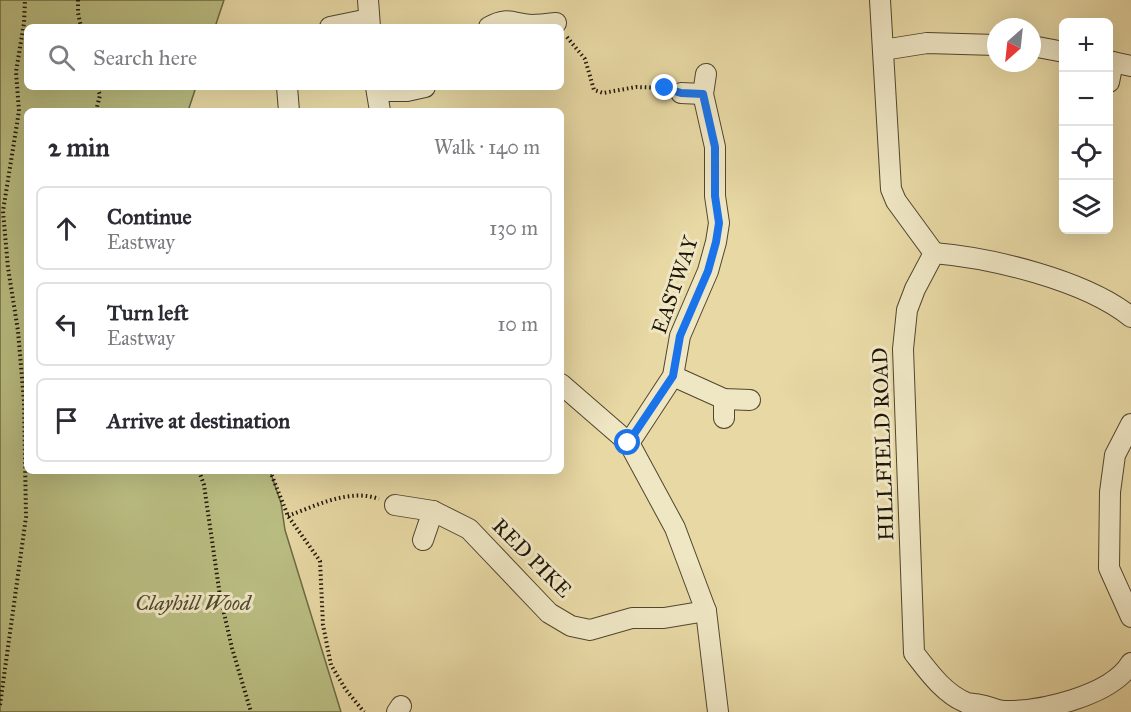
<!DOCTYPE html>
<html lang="en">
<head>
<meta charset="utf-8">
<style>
  :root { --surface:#fff; --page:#f2f2f3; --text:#2b2b33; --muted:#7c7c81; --line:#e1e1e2 }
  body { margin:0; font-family:"IM FELL Great Primer",serif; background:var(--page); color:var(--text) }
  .controls { position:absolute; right:18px; top:18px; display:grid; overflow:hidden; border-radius:9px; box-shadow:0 6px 24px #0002 }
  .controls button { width:54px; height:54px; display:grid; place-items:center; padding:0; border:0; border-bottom:2px solid var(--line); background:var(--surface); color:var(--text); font:30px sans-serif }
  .compass { position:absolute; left:987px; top:18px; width:54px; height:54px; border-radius:50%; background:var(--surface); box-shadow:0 6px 24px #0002; rotate:207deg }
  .stop { position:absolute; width:18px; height:18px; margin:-14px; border:4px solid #1a73e8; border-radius:50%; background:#fff }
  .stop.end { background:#1a73e8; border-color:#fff; box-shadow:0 2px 6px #0008 }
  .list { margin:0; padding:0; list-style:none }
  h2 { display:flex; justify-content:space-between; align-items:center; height:78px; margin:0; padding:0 24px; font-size:26px }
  h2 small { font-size:20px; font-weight:400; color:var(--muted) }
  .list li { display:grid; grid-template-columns:39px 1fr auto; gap:18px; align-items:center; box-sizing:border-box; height:84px; margin:0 12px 12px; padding:0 12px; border:2px solid var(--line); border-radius:9px }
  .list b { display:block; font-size:22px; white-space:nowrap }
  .list p { margin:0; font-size:20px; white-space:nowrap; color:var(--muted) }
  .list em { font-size:20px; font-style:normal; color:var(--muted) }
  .icon { flex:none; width:33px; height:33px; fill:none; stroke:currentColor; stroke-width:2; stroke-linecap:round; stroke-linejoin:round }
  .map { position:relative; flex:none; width:1131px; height:712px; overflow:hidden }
  .search { position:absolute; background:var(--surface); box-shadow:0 6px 24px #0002; left:24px; top:24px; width:540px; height:66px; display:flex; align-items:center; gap:15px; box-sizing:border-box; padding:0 21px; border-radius:9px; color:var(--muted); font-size:22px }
  .panel { position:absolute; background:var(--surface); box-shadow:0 6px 24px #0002; left:24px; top:108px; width:540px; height:366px; border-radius:9px }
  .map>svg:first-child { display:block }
  .green { fill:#babe82; stroke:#6c6a45; stroke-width:1.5 }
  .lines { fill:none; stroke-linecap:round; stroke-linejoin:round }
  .minor-casing { stroke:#51462f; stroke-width:22 }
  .path { stroke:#1f1608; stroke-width:4; stroke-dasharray:1.5 3; stroke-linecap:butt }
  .minor { stroke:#efe6c4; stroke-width:20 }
  .route { stroke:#1a73e8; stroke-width:8 }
  .labels { text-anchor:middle; stroke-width:6; stroke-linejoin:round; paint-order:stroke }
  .street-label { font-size:21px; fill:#1f1608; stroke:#efe6c4 }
  .park-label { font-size:21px; font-style:italic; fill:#4e482d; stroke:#efe6c4 }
</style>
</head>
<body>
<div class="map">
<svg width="1131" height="712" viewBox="0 0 1131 712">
  <rect width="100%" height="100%" fill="#e7d8a4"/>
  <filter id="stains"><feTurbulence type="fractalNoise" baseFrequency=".00333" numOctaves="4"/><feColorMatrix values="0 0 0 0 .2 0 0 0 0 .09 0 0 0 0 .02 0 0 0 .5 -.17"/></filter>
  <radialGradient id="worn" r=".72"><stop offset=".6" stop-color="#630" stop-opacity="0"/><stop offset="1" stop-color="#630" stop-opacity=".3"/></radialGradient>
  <polygon class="green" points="0,0 224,0 215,27 27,27 27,87 196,87 188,111 27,111 27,471 270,471 281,503 285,530 341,712 0,712"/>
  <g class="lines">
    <g class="minor-casing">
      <g id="minor">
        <polyline points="368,0 370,27"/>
        <path d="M 880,0 L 891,189 L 896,201 L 934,253 L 915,289 L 907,310 L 903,349 L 914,653 C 928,671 944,694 967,703 C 971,704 976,704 980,705 C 988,706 995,710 1003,711 C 1040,712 1111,696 1131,663"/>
        <polyline points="330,27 369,19"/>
        <path d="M 489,27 C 508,16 512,24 531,25 C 539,25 548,24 556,23"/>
        <polyline points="1032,46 1064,52"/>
        <polyline points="883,50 927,43 996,45"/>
        <polyline points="1108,61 1131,66"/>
        <polyline points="1109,82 1113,62"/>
        <polyline points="287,87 289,111"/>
        <polyline points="376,87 380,111"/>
        <polyline points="377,91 407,91 425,87"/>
        <polyline points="681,93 703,94"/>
        <path d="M 934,253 C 992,258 1085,280 1131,317"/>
        <polyline points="673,376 724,399 750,400"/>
        <polyline points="561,384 629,443 675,528 706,611 718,712"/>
        <polyline points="724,418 724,399"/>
        <polyline points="1131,424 1115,455 1110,492 1109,568 1131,617"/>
        <polyline points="629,443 673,376 680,336 708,271 716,242 719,223 715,196 715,147 703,94 706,74"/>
        <polyline points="395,505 433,511 469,529 549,613 571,626 590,630 632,618 664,618 706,611"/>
        <polyline points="423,540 433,511"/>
        <polyline points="397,712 401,706"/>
      </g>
    </g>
    <g class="path">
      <polyline points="78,0 78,13 81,27"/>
      <polyline points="567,37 585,59 594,90 603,93 636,87 666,88"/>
      <polyline points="96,111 100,95 97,87"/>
      <polyline points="199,471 204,485 220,596 232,648 251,712"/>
      <polyline points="270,471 288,516 320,561 323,625 331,665 346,690 364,712"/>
      <path d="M 288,516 C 315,506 350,488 379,499"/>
      <polyline points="0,705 26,517 24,401 18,331 8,268 3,211 19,111 16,72 24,23 25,0"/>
    </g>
    <use href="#minor" class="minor"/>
  </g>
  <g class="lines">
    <polyline class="route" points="628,443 673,376 680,336 708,271 716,242 719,223 715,196 715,147 703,94 681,93 665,88"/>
  </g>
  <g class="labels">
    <g class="street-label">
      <text transform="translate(675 285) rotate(-71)" y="7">EASTWAY</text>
      <text transform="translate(883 444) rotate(-92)" y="7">HILLFIELD ROAD</text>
      <text transform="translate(532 558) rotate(45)" y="7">RED PIKE</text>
    </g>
    <g class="park-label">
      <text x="193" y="610">Clayhill Wood</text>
    </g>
  </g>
  <rect width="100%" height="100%" filter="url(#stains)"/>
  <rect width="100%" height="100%" fill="url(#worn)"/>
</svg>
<div class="controls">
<button>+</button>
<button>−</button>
<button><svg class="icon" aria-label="locate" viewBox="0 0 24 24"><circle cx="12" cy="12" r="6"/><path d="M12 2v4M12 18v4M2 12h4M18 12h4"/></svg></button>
<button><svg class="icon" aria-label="layers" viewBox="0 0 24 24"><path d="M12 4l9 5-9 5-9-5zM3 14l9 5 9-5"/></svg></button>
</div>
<svg class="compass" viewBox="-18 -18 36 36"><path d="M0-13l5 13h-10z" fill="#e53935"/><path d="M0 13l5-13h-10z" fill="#7c7c81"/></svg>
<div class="stop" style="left:628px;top:443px"></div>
<div class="stop end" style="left:665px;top:88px"></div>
<div class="search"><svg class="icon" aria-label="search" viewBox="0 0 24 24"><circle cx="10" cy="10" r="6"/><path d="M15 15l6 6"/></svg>Search here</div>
<section class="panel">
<h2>2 min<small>Walk · 140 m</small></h2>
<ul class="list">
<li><svg class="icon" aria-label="ahead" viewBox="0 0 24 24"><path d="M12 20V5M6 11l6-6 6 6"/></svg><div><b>Continue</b><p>Eastway</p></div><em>130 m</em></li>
<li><svg class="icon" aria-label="left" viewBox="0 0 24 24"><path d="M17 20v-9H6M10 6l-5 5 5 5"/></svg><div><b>Turn left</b><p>Eastway</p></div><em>10 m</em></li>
<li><svg class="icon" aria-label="arrive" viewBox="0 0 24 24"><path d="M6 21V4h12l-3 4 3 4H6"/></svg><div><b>Arrive at destination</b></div></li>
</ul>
</section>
</div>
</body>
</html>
